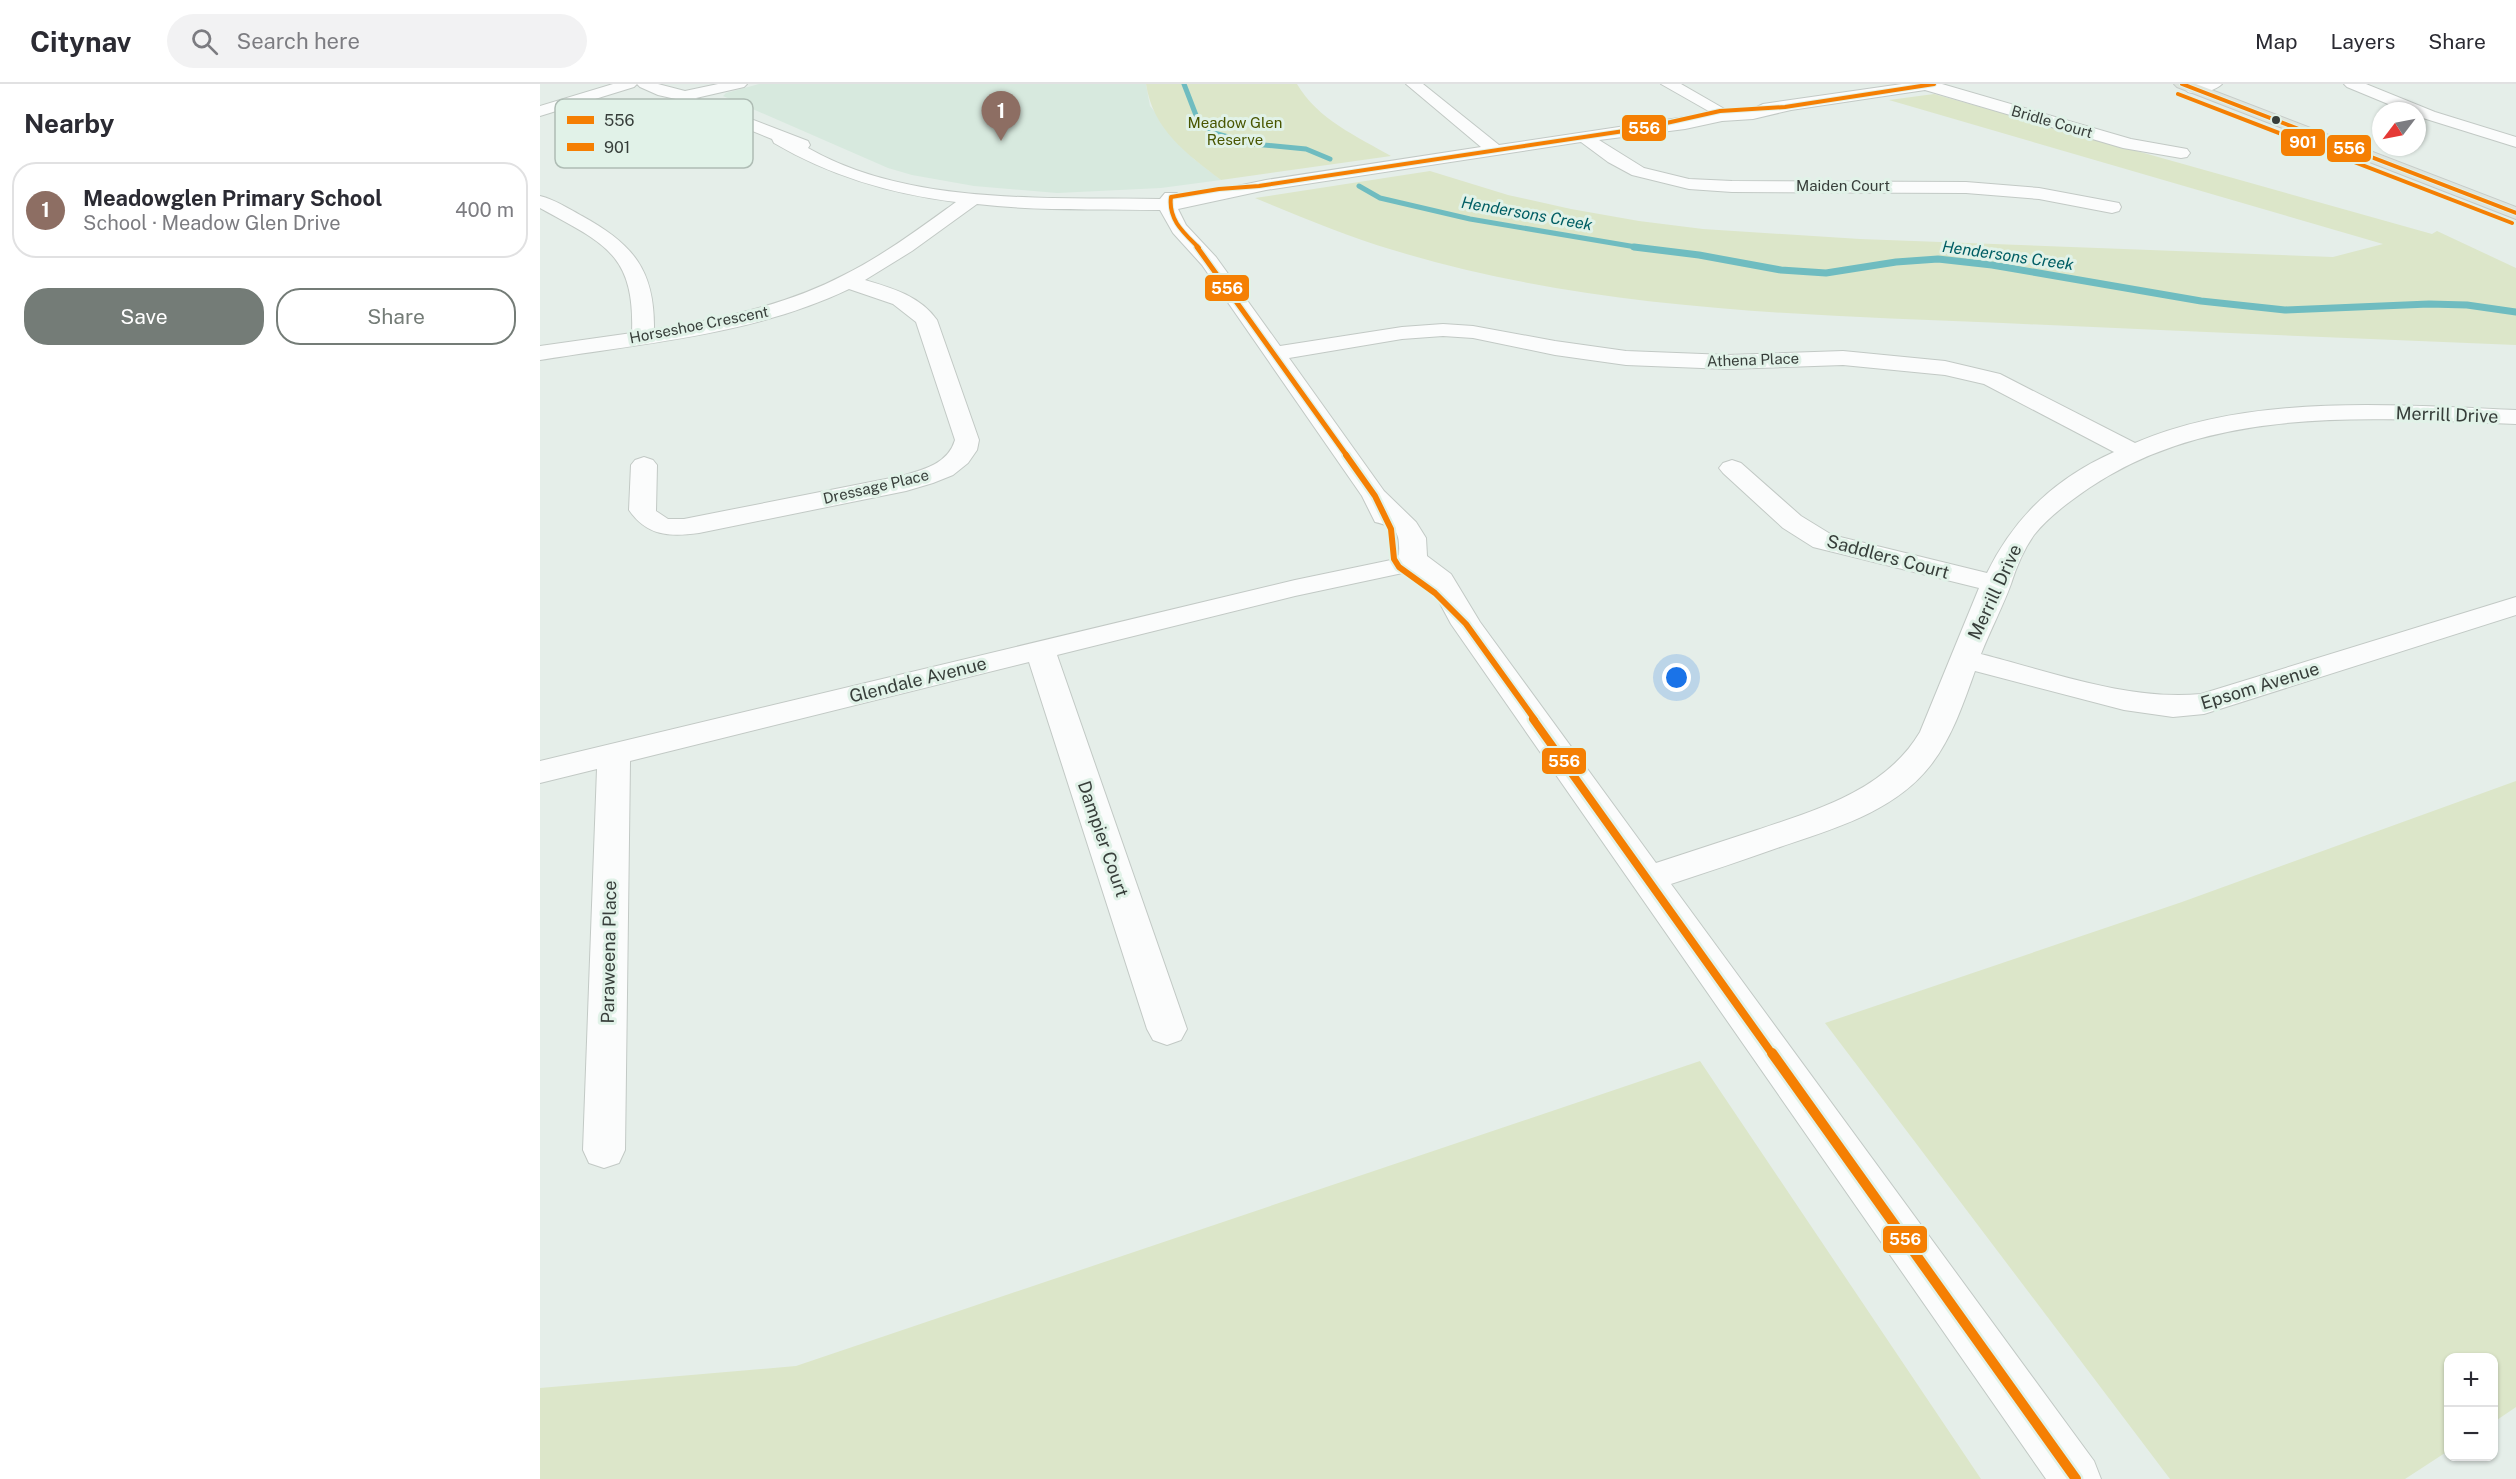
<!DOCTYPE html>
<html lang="en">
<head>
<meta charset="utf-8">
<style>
  :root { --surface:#fff; --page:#f2f2f3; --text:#2b2b33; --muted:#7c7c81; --line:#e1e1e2; --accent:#747c77 }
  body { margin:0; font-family:"Public Sans",sans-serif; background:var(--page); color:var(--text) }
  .controls { position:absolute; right:18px; bottom:18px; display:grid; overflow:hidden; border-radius:12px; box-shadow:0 2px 4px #0004 }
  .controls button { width:54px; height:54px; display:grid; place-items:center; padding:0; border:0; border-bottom:2px solid var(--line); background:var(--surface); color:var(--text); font:30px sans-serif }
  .compass { position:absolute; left:1832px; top:18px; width:54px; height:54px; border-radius:50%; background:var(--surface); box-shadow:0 2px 4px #0004; rotate:238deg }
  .you { position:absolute; left:1137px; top:594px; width:21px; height:21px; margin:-15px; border:4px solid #fff; border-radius:50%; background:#1a73e8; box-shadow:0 0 0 9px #1a73e833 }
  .badge { display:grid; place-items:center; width:39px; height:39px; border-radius:50%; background:var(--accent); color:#fff; font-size:20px; font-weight:700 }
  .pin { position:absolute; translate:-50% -50px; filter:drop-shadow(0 2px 3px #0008) }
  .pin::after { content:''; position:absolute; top:32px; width:21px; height:18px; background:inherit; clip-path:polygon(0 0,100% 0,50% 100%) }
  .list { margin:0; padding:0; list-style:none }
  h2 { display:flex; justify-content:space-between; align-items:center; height:78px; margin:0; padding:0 24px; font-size:26px }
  h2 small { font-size:20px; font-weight:400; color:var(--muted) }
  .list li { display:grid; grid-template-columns:39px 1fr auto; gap:18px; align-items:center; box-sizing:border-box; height:96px; margin:0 12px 12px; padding:0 12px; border:2px solid var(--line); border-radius:24px }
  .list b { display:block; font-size:22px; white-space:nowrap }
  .list p { margin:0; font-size:20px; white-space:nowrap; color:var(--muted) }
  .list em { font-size:20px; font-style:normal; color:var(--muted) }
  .actions { display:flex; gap:12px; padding:18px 24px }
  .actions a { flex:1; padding:14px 0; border:2px solid var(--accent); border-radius:24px; text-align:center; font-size:21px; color:var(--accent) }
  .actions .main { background:var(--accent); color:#fff }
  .icon { flex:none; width:33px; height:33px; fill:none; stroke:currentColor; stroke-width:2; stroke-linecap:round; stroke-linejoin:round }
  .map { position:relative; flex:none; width:1976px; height:1395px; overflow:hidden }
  header { display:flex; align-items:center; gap:36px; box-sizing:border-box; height:84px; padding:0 30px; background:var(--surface); border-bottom:2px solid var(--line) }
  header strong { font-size:28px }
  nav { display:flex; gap:33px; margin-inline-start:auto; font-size:21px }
  .search { width:420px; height:54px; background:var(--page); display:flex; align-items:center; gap:15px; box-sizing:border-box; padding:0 21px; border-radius:33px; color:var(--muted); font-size:22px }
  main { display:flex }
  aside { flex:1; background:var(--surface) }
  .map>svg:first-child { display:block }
  .built { fill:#d7e9de }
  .green { fill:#dce6c9 }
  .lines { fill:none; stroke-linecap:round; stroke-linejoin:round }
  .stream-far1 { stroke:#6fbcc0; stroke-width:5 }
  .stream { stroke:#6fbcc0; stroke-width:7 }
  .minor-casing { stroke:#c2c9c5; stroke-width:2 }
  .major-casing { stroke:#c6cbc8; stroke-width:2 }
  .minor { fill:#fbfcfc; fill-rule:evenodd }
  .major { fill:#dee5de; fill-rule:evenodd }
  .bus-1-far4-casing { stroke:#e1f2e8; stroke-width:6 }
  .bus-1-far3-casing { stroke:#e1f2e8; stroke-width:8 }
  .bus-1-far2-casing { stroke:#e1f2e8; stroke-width:10 }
  .bus-1-far1-casing { stroke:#e1f2e8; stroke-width:13 }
  .bus-1-casing { stroke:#e1f2e8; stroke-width:15 }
  .bus-2-casing { stroke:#e1f2e8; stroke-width:6 }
  .bus-1-far4 { stroke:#f57f03; stroke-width:4 }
  .bus-1-far3 { stroke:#f57f03; stroke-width:5 }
  .bus-1-far2 { stroke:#f57f03; stroke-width:6 }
  .bus-1-far1 { stroke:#f57f03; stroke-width:8 }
  .bus-1 { stroke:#f57f03; stroke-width:10 }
  .bus-2 { stroke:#f57f03; stroke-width:4 }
  .bus-dot { fill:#373e3a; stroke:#e1f2e8; stroke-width:2 }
  .labels { text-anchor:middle; stroke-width:6; stroke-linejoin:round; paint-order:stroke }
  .far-street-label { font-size:15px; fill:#373e3a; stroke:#e1f2e8 }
  .far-park-label { font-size:15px; fill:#495600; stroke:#e1f2e8 }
  .far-water-label { font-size:16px; font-style:italic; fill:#005e64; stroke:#e1f2e8 }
  .street-label { font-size:18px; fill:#373e3a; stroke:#e1f2e8 }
  .key { fill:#e1f2e8; stroke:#aebcb4; stroke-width:1.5 }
  .key-label { font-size:16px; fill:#373e3a }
  .line-badge { stroke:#e1f2e8; stroke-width:2 }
  .badge-label { font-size:16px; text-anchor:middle; font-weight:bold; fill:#fff }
</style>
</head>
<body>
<header>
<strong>Citynav</strong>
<div class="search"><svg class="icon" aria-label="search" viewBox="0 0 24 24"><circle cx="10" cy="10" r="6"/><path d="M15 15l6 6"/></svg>Search here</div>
<nav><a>Map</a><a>Layers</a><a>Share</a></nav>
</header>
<main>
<aside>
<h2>Nearby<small></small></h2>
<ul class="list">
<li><span class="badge" style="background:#8d6e63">1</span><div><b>Meadowglen Primary School</b><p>School · Meadow Glen Drive</p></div><em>400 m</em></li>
</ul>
<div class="actions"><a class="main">Save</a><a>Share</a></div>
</aside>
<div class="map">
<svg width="1976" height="1395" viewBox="0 0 1976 1395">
  <rect width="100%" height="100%" fill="#e5eee9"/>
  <polygon class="built" points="219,0 606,0 610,22 654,75 681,96 621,104 517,109 434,102 372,91 348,84 183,12 186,9"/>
  <g class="green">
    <path d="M 606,0 L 757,0 C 777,35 818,53 851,72 L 681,96 C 647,70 613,46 606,0 Z"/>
    <path d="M 1394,10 L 1892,150 L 1897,147 L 1976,184 L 1976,261 C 1805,254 1634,247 1463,239 C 1261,231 1048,226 853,166 C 806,152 761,133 715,114 L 890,87 L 968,111 L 1031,125 L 1099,137 L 1163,145 L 1320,155 L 1793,173 L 1843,160 L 1349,16 Z"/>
    <polygon points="1976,697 1976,1323 1954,1338 1954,1274 1908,1274 1908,1367 1865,1395 1630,1395 1285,939 1642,818"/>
    <polygon points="1160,977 1441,1395 0,1395 0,1304 256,1282"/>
  </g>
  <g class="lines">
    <g class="stream-far1">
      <polyline points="644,0 659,39 674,49 713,60 766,65 790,75"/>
      <polyline points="819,102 840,114 930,135 1102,164"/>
    </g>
    <polyline class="stream" points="1094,163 1159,171 1241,186 1286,189 1356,178 1398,175 1452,181 1661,217 1745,226 1889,220 1927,221 1976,228"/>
    <g class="minor-casing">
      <g id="minor">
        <polygon points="73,0 97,0 94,3 0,32 0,22"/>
        <path d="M 97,0 L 118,0 L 145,7 L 178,0 L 207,0 L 204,3 L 156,14 L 268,57 L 270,61 L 268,64 C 369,122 508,113 620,115 L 625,109 L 637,109 L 640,114 L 645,113 L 726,96 L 941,63 L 866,0 L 883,0 L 959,61 L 1172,29 L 1121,0 L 1141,0 L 1188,27 L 1213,25 L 1223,20 L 1362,0 L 1402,0 L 1591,55 L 1647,65 L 1650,69 L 1647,73 L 1641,74 L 1583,64 L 1385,6 L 1251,26 L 1213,35 L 1182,37 L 1145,45 L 1059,56 L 1104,84 L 1149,95 L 1192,97 L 1426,98 L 1499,104 L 1579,119 L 1581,123 L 1579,127 L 1572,129 L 1499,115 L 1426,109 L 1192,108 L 1149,105 L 1092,91 L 1068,78 L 1041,58 L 726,106 L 638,125 L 646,141 L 676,173 L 740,262 L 862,243 L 903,240 L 933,242 L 1015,257 L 1086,267 L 1187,271 L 1303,267 L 1405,277 L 1460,290 L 1595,359 C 1711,309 1853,321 1976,326 L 1976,340 C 1833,334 1673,320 1549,404 C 1529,418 1509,432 1494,451 C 1484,465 1476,484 1471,500 C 1463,522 1450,547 1441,570 C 1511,588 1589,617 1661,610 L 1976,513 L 1976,531 L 1664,630 L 1633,633 L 1584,626 L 1435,587 C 1423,620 1412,654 1390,682 C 1354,728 1293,745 1240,763 C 1204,776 1167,788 1131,800 L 1554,1377 L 1561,1395 L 1506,1395 L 911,540 L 890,501 L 872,487 L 755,512 L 517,571 L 647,945 L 641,956 L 627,961 L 613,956 L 607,945 L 489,578 L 90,677 L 85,1066 L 79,1079 L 64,1084 L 49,1079 L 43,1066 L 57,685 L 0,699 L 0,677 L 755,496 L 851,476 L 859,471 C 860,448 857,443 835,438 L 822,412 L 662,181 L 633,149 L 620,126 C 559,125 497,127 437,120 L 372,167 L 325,196 C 352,204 380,212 397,236 L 439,356 L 437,366 L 428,379 L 413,391 L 393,399 L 366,407 L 159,449 C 129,453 107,452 89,426 L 91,381 L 95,376 L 104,373 L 113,376 L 117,381 L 116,427 L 128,435 L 144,435 L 361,392 C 383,386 408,380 415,356 L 376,238 L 353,220 L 309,205 C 213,251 104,259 0,276 L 0,262 L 92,249 C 95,169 63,159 0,124 L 0,112 C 14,115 29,125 42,132 C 93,160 115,186 114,246 C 179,235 245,222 304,191 C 344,171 380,144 416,118 C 351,110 290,92 234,59 L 232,55 L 178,33 L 153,26 L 146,23 L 140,16 L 118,11 L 100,3 ZM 903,252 L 933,254 L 1015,271 L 1086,281 L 1187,285 L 1303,281 L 1405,291 L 1444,300 L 1574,368 C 1516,394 1475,432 1447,489 L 1292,451 L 1261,432 L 1201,379 L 1192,376 L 1183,379 L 1179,384 L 1183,389 L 1243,444 L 1273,463 L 1439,504 L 1380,648 C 1346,706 1277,726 1217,746 C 1183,757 1150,768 1116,779 L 940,538 L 911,490 L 887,472 L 886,454 L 876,438 L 844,407 L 749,274 L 862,255 Z"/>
        <path d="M 1654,0 L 1682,0 C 1675,7 1657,11 1648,8 L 1645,5 L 1648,2 Z"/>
        <polygon points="1804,0 1826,0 1895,28 1976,53 1976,63 1883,34 1877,32 1877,27 1865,27 1807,3"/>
      </g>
    </g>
    <g class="major-casing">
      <polygon id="major" points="1634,0 1656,0 1976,123 1976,135 1637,3"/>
    </g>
    <use href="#minor" class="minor"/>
    <use href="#major" class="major"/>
    <g class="bus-1-far4-casing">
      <g id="bus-1-far4">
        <polyline points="1642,0 1976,129"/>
        <path d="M 659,164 C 644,149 628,136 631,113 L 679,105 L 719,102 L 1104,44 L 1180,27 L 1245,23 L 1394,0"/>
      </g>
    </g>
    <g class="bus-1-far3-casing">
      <polyline id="bus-1-far3" points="657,163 807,372"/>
    </g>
    <g class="bus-1-far2-casing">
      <polyline id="bus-1-far2" points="806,371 835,412 851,445 854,475 859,483 895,509 926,540 995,636"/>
    </g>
    <g class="bus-1-far1-casing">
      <polyline id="bus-1-far1" points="993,635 1233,971"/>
    </g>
    <g class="bus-1-casing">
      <polyline id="bus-1" points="1232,969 1536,1395"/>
    </g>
    <g class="bus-2-casing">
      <polyline id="bus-2" points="1638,10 1972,139"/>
    </g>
    <use href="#bus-1-far4" class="bus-1-far4"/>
    <use href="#bus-1-far3" class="bus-1-far3"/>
    <use href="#bus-1-far2" class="bus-1-far2"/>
    <use href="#bus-1-far1" class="bus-1-far1"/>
    <use href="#bus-1" class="bus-1"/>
    <use href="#bus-2" class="bus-2"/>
  </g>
  <circle class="bus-dot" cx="1736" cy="36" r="5"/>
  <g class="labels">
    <g class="far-street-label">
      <text transform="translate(1512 38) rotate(16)" y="5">Bridle Court</text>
      <text x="1303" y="107">Maiden Court</text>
      <text transform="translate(159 241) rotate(-11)" y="5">Horseshoe Crescent</text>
      <text transform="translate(1213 276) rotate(-2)" y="5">Athena Place</text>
      <text transform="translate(336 403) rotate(-13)" y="5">Dressage Place</text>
    </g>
    <g class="far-park-label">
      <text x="695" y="44">Meadow Glen<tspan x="695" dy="17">Reserve</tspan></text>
    </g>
    <g class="far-water-label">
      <text transform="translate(987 129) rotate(10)" y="6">Hendersons Creek</text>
      <text transform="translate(1468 171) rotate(8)" y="6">Hendersons Creek</text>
    </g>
    <g class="street-label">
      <text transform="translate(1907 331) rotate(2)" y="6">Merrill Drive</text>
      <text transform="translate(1348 473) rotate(15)" y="6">Saddlers Court</text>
      <text transform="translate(1455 508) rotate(-65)" y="6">Merrill Drive</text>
      <text transform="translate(378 596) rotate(-14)" y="6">Glendale Avenue</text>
      <text transform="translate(1720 602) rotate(-17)" y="6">Epsom Avenue</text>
      <text transform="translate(563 755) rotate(71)" y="6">Dampier Court</text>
      <text transform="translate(69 868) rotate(-89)" y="6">Paraweena Place</text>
    </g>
  </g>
  <rect x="15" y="15" width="198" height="69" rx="9" class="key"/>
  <rect x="27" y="32" width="27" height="8" fill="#f57f03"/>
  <rect x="27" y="59" width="27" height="8" fill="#f57f03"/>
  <g class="key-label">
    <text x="64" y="42">556</text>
    <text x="64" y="69">901</text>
  </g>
  <g class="line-badge">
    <rect x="1081" y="30" width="46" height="28" rx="6" fill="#f57f03"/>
    <rect x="1740" y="44" width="46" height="29" rx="6" fill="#f57f03"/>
    <rect x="1786" y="50" width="46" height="29" rx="6" fill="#f57f03"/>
    <rect x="664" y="190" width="46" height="28" rx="6" fill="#f57f03"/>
    <rect x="1001" y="663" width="46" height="28" rx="6" fill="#f57f03"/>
    <rect x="1342" y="1141" width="46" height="29" rx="6" fill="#f57f03"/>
  </g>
  <g class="badge-label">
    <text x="1104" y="50">556</text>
    <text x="1763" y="64">901</text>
    <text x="1809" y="70">556</text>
    <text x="687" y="210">556</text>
    <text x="1024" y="683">556</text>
    <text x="1365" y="1161">556</text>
  </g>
</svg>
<div class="controls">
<button>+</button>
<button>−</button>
</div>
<svg class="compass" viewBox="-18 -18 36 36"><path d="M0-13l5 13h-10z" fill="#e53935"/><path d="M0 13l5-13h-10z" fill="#7c7c81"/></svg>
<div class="you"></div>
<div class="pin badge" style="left:461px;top:57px;background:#8d6e63">1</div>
</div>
</main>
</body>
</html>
